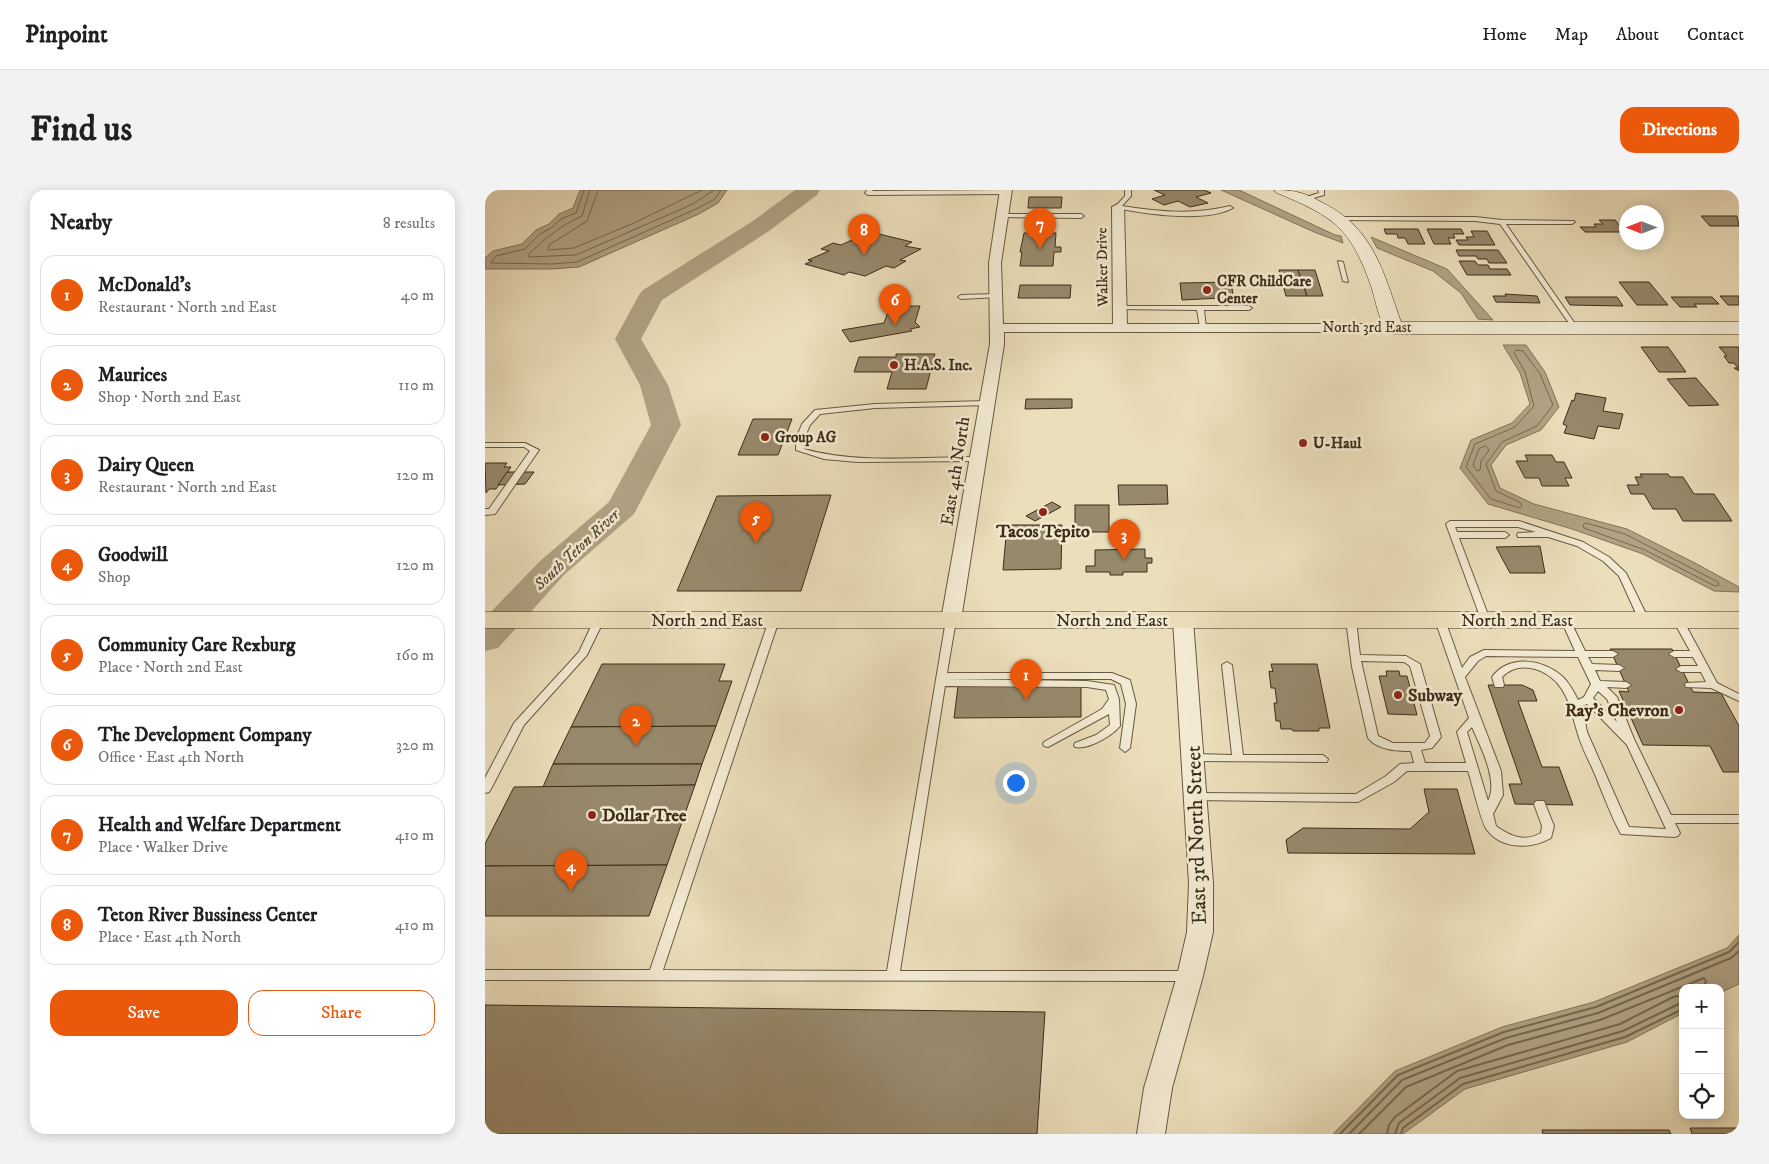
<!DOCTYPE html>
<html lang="en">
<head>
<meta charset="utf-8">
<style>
  :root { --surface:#fff; --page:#f2f2f2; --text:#202124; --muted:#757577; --line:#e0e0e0; --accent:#ea580c }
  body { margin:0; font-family:"IM FELL DW Pica",serif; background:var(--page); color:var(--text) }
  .controls { position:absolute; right:15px; bottom:15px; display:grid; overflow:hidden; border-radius:10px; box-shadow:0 2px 12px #0003 }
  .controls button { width:45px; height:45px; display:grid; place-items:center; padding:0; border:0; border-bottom:1px solid var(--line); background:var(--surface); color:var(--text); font:25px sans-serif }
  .compass { position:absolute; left:1134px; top:15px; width:45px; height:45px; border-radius:50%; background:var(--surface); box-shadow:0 2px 12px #0003; rotate:270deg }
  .you { position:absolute; left:530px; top:592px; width:18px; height:18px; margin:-12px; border:4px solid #fff; border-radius:50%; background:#1a73e8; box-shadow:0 0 0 8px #1a73e833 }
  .badge { display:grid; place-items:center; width:32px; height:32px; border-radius:50%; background:var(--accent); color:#fff; font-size:16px; font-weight:700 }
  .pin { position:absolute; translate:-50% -41px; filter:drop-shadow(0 1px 2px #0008) }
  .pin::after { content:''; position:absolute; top:26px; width:18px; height:15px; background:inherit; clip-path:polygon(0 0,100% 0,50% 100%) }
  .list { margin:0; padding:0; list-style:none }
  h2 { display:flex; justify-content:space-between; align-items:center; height:65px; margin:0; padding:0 20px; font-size:21px }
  h2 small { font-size:16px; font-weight:400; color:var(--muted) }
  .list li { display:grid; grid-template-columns:32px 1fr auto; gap:15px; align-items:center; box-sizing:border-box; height:80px; margin:0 10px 10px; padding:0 10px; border:1px solid var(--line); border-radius:15px }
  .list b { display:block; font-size:19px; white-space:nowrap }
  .list p { margin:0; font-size:16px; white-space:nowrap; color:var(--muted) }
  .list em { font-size:16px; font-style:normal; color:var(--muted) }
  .actions { display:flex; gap:10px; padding:15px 20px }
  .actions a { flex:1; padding:11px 0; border:1px solid var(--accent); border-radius:15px; text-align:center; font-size:18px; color:var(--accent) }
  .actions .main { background:var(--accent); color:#fff }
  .icon { flex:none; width:28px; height:28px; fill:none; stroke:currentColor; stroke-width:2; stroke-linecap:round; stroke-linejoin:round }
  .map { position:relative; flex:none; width:1254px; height:944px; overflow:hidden; border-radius:15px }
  header { display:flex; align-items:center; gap:30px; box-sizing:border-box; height:70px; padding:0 25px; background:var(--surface); border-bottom:1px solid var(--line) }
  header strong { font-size:24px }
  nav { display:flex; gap:28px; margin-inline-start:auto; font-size:18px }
  .intro { display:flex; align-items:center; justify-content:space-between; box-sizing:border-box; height:120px; padding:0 30px }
  h1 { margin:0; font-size:35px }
  .button { padding:12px 22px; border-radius:15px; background:var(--accent); color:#fff; font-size:18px; font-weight:700 }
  main { display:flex; gap:30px; padding:0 30px }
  aside { flex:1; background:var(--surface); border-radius:15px; box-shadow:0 2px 12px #0003 }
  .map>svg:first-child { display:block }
  .water { fill:#b0a283; stroke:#827358 }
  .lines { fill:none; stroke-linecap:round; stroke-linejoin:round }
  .shore-far1 { stroke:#76684e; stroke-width:1 }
  .shore { stroke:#76684e; stroke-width:2 }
  .river { fill:#b0a283; fill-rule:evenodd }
  .building { fill:#97896c; stroke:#3c2d18 }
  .lane-casing { stroke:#685940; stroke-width:2 }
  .street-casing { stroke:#685940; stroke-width:2 }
  .secondary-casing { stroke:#3c2d18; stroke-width:1 }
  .primary-casing { stroke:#3c2d18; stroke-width:1 }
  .lane { fill:#f2ead2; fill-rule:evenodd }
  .street { fill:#f2ead2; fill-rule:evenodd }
  .secondary { fill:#f2ead2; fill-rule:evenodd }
  .primary { fill:#ebdeba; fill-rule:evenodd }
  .poi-dot { fill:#8f2418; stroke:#f2ead2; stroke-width:2 }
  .labels { text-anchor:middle; stroke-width:5; stroke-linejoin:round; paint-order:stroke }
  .far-street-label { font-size:15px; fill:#3c2d18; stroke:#f2ead2 }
  .far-poi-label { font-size:15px; font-weight:bold; fill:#3c2d18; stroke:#f2ead2; text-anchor:start }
  .far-water-label { font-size:16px; font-style:italic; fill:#594a33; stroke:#f2ead2 }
  .street-label { font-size:18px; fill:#3c2d18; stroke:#f2ead2 }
  .poi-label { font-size:18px; font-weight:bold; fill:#3c2d18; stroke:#f2ead2; text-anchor:start }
  .near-street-label { font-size:21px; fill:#3c2d18; stroke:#f2ead2 }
</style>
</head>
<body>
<header>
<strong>Pinpoint</strong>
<nav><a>Home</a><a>Map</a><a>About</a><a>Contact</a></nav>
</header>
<div class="intro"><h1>Find us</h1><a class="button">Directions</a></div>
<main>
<aside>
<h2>Nearby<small>8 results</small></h2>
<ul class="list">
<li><span class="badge">1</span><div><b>McDonald's</b><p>Restaurant · North 2nd East</p></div><em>40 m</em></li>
<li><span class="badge">2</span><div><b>Maurices</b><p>Shop · North 2nd East</p></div><em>110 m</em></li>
<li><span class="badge">3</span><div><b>Dairy Queen</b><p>Restaurant · North 2nd East</p></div><em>120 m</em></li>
<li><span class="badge">4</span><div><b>Goodwill</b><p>Shop</p></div><em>120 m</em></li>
<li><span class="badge">5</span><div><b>Community Care Rexburg</b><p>Place · North 2nd East</p></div><em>160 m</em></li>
<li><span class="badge">6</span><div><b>The Development Company</b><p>Office · East 4th North</p></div><em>320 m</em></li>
<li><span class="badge">7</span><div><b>Health and Welfare Department</b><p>Place · Walker Drive</p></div><em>410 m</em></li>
<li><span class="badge">8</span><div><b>Teton River Bussiness Center</b><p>Place · East 4th North</p></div><em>410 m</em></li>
</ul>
<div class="actions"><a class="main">Save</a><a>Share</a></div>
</aside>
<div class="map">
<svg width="1254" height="944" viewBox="0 0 1254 944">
  <rect width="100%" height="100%" fill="#ebdeba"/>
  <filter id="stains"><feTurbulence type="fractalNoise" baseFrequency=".004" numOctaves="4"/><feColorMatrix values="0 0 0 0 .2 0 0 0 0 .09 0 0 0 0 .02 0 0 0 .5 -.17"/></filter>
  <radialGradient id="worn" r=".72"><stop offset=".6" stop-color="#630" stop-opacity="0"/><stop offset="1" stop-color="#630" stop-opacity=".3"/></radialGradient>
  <g class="water">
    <polygon points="95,0 242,0 233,13 214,24 94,77 67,79 0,79 0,68 8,61 37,54 51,40 64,34 74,24 88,18"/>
    <polygon points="736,0 754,0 850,45 856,46 858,53 829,42"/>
    <polygon points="886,47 962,79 1008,130 993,129 976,103 948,81 892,58"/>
    <polygon points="1018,155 1041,155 1060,182 1074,217 1056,240 1021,255 1006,275 1015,298 1049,314 1142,339 1210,373 1254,397 1254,402 1229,401 1158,364 1087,339 1003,314 975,278 986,250 1027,233 1045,214 1035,183"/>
    <polygon points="1254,745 1254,794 1235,803 1235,798 1198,798 1198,823 1142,852 980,899 918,944 848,944 910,881 1017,837 1109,812 1242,758"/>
  </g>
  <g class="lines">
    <g class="shore-far1">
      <polyline points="99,0 91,23 76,29 66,38 55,44 40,59 11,66 6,73 67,74 92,72 211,19 230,9 236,0"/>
      <path d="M 105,0 L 97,26 C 77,35 60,48 44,64 L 44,67 L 91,65 L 208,14 L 229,0"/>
      <polyline points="113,0 102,31 64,55 63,60 89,58 149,33 217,0"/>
      <polygon points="1032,160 1038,161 1055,184 1068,215 1052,236 1017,252 1001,274 1011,301 1036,313 1037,316 1035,318 1006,309 981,277 990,254 1030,237 1049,216 1040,182 1029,163"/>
      <polygon points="1001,256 1004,260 996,271 995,280 992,281 988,275 994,259"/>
      <polygon points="1101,333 1140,344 1233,392 1234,395 1230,396 1160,360 1099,338 1098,335"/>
    </g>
    <g class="shore">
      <polyline points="855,944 913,885 1019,842 1111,817 1244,762 1254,752"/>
      <polyline points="864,944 917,890 1021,848 1113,823 1246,768 1254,761"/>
      <polyline points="874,944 921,897 1023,855 1115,830 1219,788 1221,791 1218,798"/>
      <polyline points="902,944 904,935 910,927 972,881 1135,834 1188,807 1198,805"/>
      <polyline points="910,944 914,933 975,888 1138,841 1198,812"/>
      <polyline points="916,944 918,938 978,894 1140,847 1198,819"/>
    </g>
    <polygon class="river" points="310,0 335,0 332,5 284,41 177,110 156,149 183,195 196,235 149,324 79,385 13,458 0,461 0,428 55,371 124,312 166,235 155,195 130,149 154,105 158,100 268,31"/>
  </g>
  <g class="building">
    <polygon points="669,0 719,0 726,3 711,7 723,13 705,17 693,11 679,15 667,9 680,5"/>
    <polygon points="544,7 577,7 576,18 543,18"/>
    <polygon points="1216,26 1252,26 1254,36 1225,36"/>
    <polygon points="1114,30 1130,30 1140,42 1100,42 1095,37 1111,37 1109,34 1118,34"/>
    <polygon points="899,39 933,39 940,54 923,54 920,48 913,48 912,44 901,44"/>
    <polygon points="942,39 976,39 979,44 968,44 970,48 963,48 966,54 949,54"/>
    <polygon points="986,41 1002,41 1010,55 974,55 971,50 983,50 981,47 989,47"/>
    <polygon points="390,43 427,52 420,56 436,59 415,70 421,71 409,78 401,76 380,86 364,82 359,85 320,74 327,71 323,70 344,61 336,59 348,53 356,55 378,45 384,46"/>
    <polygon points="539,43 571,43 570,57 576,57 576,62 569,62 568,76 535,76 537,62 535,62"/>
    <polygon points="971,60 1013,60 1022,73 1004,73 1002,69 993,69 991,66 974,66"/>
    <polygon points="974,71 990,71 993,75 1003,75 1005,79 1022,79 1026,85 982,85"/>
    <polygon points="794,80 813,80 822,106 801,106"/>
    <polygon points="813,80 830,80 838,106 822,106"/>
    <polygon points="746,92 749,110 736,110 736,108 697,110 695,93"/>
    <polygon points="1134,92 1164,92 1183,115 1152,115"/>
    <polygon points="535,95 586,95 585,108 533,108"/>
    <polygon points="1020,104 1052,106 1055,113 1011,112 1008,106 1021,106"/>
    <polygon points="1235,106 1254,106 1254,115 1243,115"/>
    <polygon points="1080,107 1132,107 1138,116 1085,115"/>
    <polygon points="1186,107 1227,107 1234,114 1209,114 1212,117 1195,117"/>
    <polygon points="405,116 435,116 430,132 435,137 425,139 427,141 365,152 357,140 399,133"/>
    <polygon points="1156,157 1183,157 1201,182 1174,182"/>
    <polygon points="1234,157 1254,157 1254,181 1249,178 1253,178 1249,173 1244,173 1239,166 1242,166"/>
    <polygon points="411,164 450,164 441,199 402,199 407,182 369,182 374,167 411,167"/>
    <polygon points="1211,188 1234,215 1204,216 1182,189"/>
    <polygon points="1091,203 1121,208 1118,221 1138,224 1134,239 1113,236 1109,249 1079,243 1082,236 1078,234 1087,210 1089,211"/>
    <polygon points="541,209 587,209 587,218 540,219"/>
    <polygon points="268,229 307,229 293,265 253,265"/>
    <polygon points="1040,265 1067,265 1071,272 1079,272 1087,288 1080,288 1084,296 1057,296 1054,288 1040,288 1031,271 1043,271"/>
    <polygon points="0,273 22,273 19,277 26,277 11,299 4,299 1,303"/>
    <polygon points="22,282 49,282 40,294 13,295"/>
    <polygon points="1155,284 1183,284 1185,287 1198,287 1209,304 1229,304 1247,331 1198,331 1191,319 1168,319 1159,304 1146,304 1142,295 1154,295 1150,287 1157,287"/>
    <polygon points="633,295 682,295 683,314 634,315"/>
    <polygon points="346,305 316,401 192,401 232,306"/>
    <polygon points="567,312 576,317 550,331 541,326"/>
    <rect x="590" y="315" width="34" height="27"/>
    <polygon points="522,335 577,335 576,379 518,380"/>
    <polygon points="1055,356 1060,383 1025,383 1011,357"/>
    <polygon points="660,359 660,368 667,368 667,373 662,373 662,382 638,382 638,385 625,385 625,382 601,382 601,376 610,376 610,360"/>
    <polygon points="1125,459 1187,459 1208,502 1236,503 1254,536 1254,582 1238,582 1225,556 1158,555 1134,501 1144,502"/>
    <polygon points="117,474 240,474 234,491 247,491 231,536 86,537"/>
    <polygon points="786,474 832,474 845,538 834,538 834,541 808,541 807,539 796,539 795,531 791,531 789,513 792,513 790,498 786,498 784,481 788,482"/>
    <polygon points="901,481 914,481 915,486 922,486 932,525 903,524 894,486 902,486"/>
    <polygon points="596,492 596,527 469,528 473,496"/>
    <polygon points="1003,495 1037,495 1048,500 1052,511 1033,511 1057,577 1074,577 1088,615 1030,614 1024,594 1037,594"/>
    <polygon points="231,536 217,574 68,574 86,537"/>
    <polygon points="68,574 217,574 210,595 58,597"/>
    <polygon points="210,595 182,675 0,676 0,654 29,597"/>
    <polygon points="939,599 972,599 990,664 803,663 801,650 818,638 925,639 944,622"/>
    <polygon points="182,675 164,726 0,726 0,676"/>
    <polygon points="0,815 560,822 552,944 0,944"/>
    <polygon points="1205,938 1254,938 1254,944 1207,944"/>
    <polygon points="1057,940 1184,940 1186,944 1058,944"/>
  </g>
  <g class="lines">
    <g class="lane-casing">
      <g id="lane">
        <polygon points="382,0 388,0 387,1 521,0 524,2 521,4 383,5 380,3"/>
        <path d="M 640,0 L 646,0 L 646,6 L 637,16 C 674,22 709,25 745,16 L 748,18 C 721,33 661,24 631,18 L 631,16 L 640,6 Z"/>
        <polygon points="833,0 839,0 839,5 818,11 815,9 834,3"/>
        <polygon points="517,24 596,24 599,26 596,28 515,27 514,26"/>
        <polygon points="854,27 990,27 1017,30 1089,31 1090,32 1087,34 1021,34 1093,138 1088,139 1015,34 990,31 852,30 852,28"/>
        <polygon points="853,71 858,72 863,92 858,91"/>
        <polygon points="511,104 513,105 513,107 476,109 473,107 476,105"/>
        <polygon points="635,116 764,116 767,118 764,120 719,120 721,137 718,139 715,137 712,120 633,119 633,117"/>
        <path d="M 501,211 L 505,213 L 504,215 L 390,218 L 335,224 L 325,235 L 319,249 L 319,259 C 371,274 437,267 492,267 L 496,269 L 495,271 L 373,272 L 339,269 L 311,260 L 311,249 L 317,234 L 330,220 L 390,214 Z"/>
        <polygon points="0,253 40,253 54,260 10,324 0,325 0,319 4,319 45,261 39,257 0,257"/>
        <polygon points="965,331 1034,331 1098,352 1124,367 1141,383 1164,430 1159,433 1154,430 1134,386 1118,371 1092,356 1063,347 1033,347 1032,345 1033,343 1051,342 1033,337 970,337 972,342 1020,342 1024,345 1020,348 974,348 1005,430 1003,432 997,432 961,334"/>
        <polygon points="114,427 119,430 102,465 39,535 6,599 4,602 0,603 0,588 29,533 94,462 109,430"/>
        <path d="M 289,427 L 294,430 L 178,780 L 402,781 L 461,430 L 466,427 L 471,430 L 462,483 L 627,483 L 645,490 L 651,514 L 645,558 L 640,562 L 635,558 L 641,514 L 636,494 L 626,489 L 461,489 L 602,491 L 629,495 L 634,509 L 635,536 C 627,546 603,560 590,557 L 589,555 L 590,553 L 611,545 L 625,535 L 624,524 L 563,557 L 559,556 L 558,554 L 559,552 L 617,519 L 624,509 L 621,500 L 602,497 L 460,496 L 415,781 L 704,781 L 709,782 L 710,786 L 709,790 L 704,791 L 0,790 L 0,780 L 165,780 L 284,430 Z"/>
        <path d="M 866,427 L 871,430 L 875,465 L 921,466 L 935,474 L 956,547 L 947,558 L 936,560 L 940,573 L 981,573 L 972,542 L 984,528 L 950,430 L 952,428 L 958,428 L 960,430 L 977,478 L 985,467 L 999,460 L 1090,461 L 1076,430 L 1078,428 L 1084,428 L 1100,461 L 1128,461 L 1133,464 L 1128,467 L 1103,467 L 1107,474 L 1134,475 L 1139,478 L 1134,481 L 1110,480 L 1115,491 L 1141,492 L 1146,495 L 1141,498 L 1122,497 L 1132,507 L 1149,549 L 1186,625 L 1254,625 L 1254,633 L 1190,633 L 1195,643 L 1193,646 L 1189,647 L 1136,644 C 1126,626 1119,606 1111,587 C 1105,572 1096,557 1092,541 C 1087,525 1086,513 1076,498 C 1063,479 1035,469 1017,487 L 1019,495 L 1018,497 L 1010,497 L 1007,487 C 1024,464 1058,469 1078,487 C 1084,493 1089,502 1093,510 L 1099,507 L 1106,494 L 1093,467 L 1001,466 L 993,471 L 980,487 L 1016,581 L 1018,605 L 1008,624 L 1011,636 C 1026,647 1040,652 1056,643 L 1057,636 L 1049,614 L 1051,611 L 1059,611 L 1069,636 L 1066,648 C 1047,659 1017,660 1002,640 C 996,633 987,592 983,581 L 922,581 L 909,592 L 873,612 L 707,610 L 705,607 L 707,604 L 711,603 L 871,604 L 901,586 L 915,574 L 929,573 L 926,561 C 911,561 893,560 883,548 L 867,477 L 861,430 ZM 876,471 L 919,472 L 925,476 L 945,546 L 940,553 L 908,553 L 893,546 ZM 1113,501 L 1122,509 L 1132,532 L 1108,508 ZM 1102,514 L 1142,555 L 1181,639 L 1144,637 L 1102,542 L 1097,516 ZM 987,537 C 995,556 1014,591 1003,611 L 982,542 Z"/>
        <polygon points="1193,427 1198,430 1232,493 1254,504 1254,511 1226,498 1201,497 1200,495 1201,493 1221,492 1216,482 1196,482 1191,479 1196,476 1213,476 1208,467 1189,467 1184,464 1189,461 1205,461 1188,430"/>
        <polygon points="742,472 747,475 758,565 838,565 843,569 842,572 705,571 704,568 705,565 709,564 747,565 737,475"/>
      </g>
    </g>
    <g class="street-casing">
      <g id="street">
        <polygon points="515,0 527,0 516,73 518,134 628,134 627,17 633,14 639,17 642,134 909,134 916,138 909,142 519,142 519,154 476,430 473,434 466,436 459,434 456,430 505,154 504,73"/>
        <polygon points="698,424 705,426 708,430 728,693 728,742 718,786 687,898 680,944 652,944 659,898 692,786 702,742 704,693 688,430 691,426"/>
      </g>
    </g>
    <g class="secondary-casing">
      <path id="secondary" d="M 789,0 C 812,0 820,3 840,14 C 889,39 899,84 916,132 L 1254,132 L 1254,144 L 909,144 L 902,142 C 894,130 891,113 887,99 C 866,38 850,27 792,3 Z"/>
    </g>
    <g class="primary-casing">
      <rect id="primary" x="0" y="422" width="1254" height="16"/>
    </g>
    <use href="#lane" class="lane"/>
    <use href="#street" class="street"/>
    <use href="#secondary" class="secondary"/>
    <use href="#primary" class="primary"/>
  </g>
  <g class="poi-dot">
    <circle cx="722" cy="100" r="5"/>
    <circle cx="409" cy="175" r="5"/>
    <circle cx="280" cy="247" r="5"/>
    <circle cx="818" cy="253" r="5"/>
    <circle cx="558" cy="322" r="5"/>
    <circle cx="913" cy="505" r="5"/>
    <circle cx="1194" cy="520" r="5"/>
    <circle cx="107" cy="625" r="5"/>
  </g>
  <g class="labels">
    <g class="far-street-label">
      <text transform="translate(617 77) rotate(-91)" y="5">Walker Drive</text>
      <text x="882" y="142">North 3rd East</text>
    </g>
    <g class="far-poi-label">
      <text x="732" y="96">CFR ChildCare<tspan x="732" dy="17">Center</tspan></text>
      <text x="419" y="180">H.A.S. Inc.</text>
      <text x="290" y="252">Group AG</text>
      <text x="828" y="258">U-Haul</text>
    </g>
    <g class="far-water-label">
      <text transform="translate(91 359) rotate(-43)" y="6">South Teton River</text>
    </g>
    <g class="street-label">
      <text transform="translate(470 281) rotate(-81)" y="6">East 4th North</text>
      <text x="222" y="436">North 2nd East</text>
      <text x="627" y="436">North 2nd East</text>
      <text x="1032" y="436">North 2nd East</text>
    </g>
    <g class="poi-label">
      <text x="558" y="347" text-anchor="middle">Tacos Tepito</text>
      <text x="923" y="511">Subway</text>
      <text x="1184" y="526" text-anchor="end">Ray's Chevron</text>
      <text x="117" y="631">Dollar Tree</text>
    </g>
    <g class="near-street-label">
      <text transform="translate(711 645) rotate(-92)" y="7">East 3rd North Street</text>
    </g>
  </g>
  <rect width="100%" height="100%" filter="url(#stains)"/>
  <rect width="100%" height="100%" fill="url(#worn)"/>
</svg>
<div class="controls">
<button>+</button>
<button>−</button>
<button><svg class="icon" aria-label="locate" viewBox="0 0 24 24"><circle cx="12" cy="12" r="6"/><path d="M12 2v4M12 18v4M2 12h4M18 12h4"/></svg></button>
</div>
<svg class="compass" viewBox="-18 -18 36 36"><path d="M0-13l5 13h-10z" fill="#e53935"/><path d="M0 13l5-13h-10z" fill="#757577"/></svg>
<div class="you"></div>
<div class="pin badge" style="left:541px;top:510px">1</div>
<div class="pin badge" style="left:151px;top:556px">2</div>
<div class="pin badge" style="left:639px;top:370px">3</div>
<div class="pin badge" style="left:86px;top:701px">4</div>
<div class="pin badge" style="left:271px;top:353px">5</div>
<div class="pin badge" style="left:410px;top:135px">6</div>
<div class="pin badge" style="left:555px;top:59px">7</div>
<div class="pin badge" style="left:379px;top:65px">8</div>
</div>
</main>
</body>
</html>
